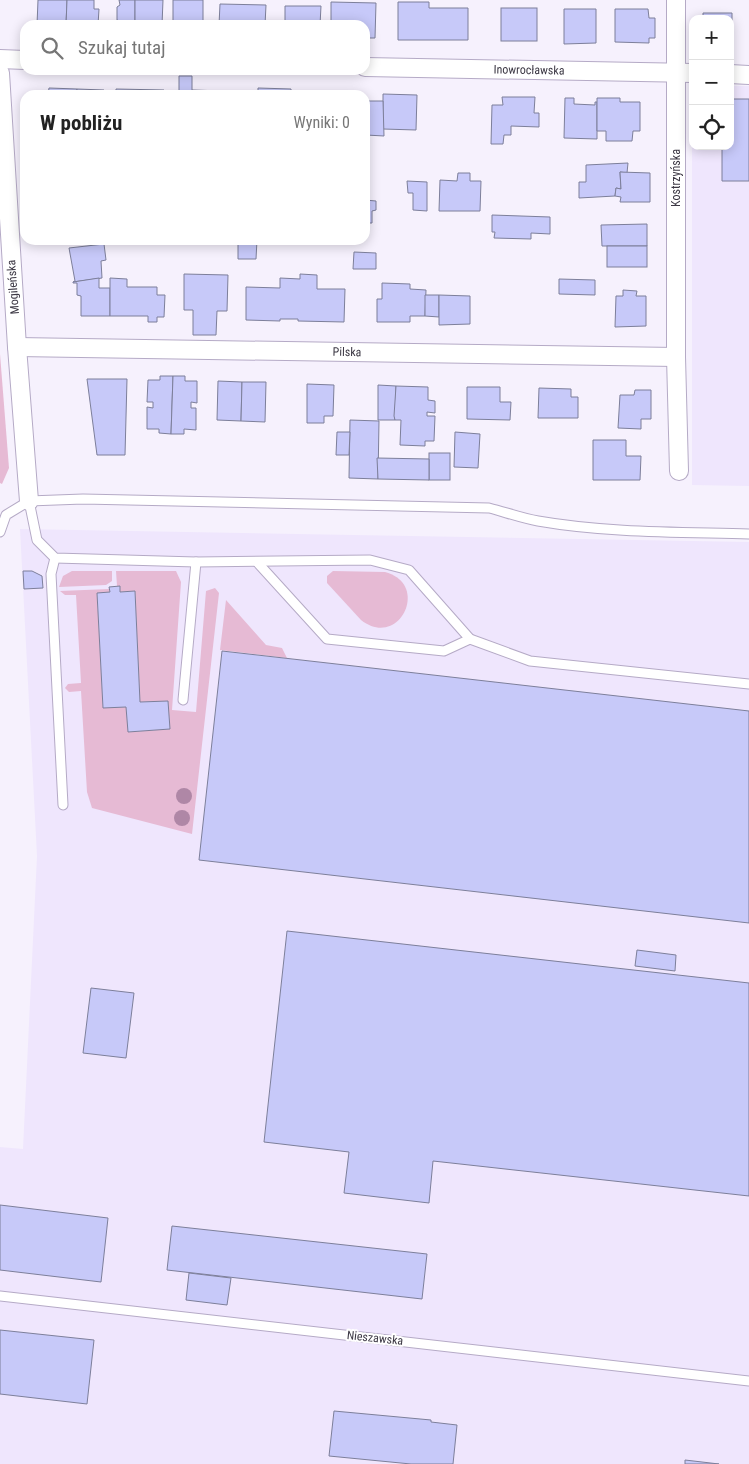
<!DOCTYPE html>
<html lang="pl">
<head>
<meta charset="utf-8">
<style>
  :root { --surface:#fff; --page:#f2f2f2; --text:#222; --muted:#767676; --line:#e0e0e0 }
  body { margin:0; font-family:"Roboto Condensed",sans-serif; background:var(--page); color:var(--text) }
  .controls { position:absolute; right:15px; top:15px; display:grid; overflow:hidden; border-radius:10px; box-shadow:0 2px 12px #0003 }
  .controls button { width:45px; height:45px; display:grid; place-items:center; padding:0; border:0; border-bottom:1px solid var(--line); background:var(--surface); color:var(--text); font:25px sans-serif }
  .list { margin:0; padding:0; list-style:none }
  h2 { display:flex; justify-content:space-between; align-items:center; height:65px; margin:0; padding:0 20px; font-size:21px }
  h2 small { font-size:16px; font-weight:400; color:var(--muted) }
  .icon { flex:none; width:28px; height:28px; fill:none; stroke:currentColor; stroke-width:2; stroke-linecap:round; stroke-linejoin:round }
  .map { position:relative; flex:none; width:749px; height:1464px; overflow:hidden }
  .search { position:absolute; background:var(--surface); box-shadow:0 2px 12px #0003; left:20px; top:20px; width:350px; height:55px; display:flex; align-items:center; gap:12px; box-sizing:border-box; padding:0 18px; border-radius:15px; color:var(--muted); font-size:19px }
  .panel { position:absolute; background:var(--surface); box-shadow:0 2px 12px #0003; left:20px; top:90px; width:350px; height:155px; border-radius:15px }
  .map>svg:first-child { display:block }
  .built { fill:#efe6fd }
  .green { fill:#e6bad4 }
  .building { fill:#c7c9f9; stroke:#7d7f9a }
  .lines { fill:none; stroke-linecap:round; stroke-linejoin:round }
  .service-casing { stroke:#b5aac6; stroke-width:11 }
  .minor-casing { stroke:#b5aac6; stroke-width:20 }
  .service { stroke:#fff; stroke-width:9 }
  .minor { stroke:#fff; stroke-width:18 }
  .tree { fill:#af87a6 }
  .labels { text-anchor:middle; stroke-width:4; stroke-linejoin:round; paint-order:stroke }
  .street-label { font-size:12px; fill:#3c3844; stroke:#fff }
</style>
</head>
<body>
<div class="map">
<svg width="749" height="1464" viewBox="0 0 749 1464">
  <rect width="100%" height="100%" fill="#f6f1fd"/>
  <g class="built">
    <polygon points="730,86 749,86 749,486 692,485 692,98 693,146 730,146"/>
    <polygon points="20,529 749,542 749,1464 0,1464 0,1147 23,1149 37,856"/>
  </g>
  <g class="green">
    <polygon points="0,354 9,468 2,484 0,483"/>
    <polygon points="72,571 112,571 112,581 106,585 59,587 63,576"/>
    <polygon points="116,571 176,571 181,582 172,710 196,712 206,591 215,588 219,593 192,834 92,808 87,792 81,691 69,692 65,688 68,684 81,683 76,595 65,595 60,591 109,589 110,592 97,594 103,707 126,707 129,732 170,729 168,701 140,702 135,591 120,592 120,586 117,586"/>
    <path d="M 333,571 L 385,572 C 431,584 399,650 361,620 L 327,583 L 327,576 Z"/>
    <polygon points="226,600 266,645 282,648 287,658 220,650"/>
  </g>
  <g class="building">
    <polygon points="38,0 67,0 66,25 37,25"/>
    <polygon points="67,0 94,0 94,9 99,9 98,25 66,25"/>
    <polygon points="119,0 135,0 135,25 118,25 120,21 117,20 117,7 120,5"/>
    <polygon points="135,0 163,0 162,25 135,25"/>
    <rect x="173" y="0" width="30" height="25"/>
    <polygon points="331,2 376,3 375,38 365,38 365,25 331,25"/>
    <polygon points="398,2 429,2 429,8 468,8 468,40 398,40"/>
    <polygon points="220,4 266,5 265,25 219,25"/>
    <polygon points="285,6 321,6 320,25 285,25"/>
    <rect x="501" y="8" width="36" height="33"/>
    <polygon points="564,9 596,9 596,43 564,44"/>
    <polygon points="615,9 648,9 649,18 655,18 655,38 649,38 649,43 615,42"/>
    <polygon points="703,13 732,13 732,45 730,45 730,19 703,19"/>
    <polygon points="179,76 192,76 192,90 223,91 223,95 179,95"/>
    <polygon points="49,88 77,89 77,95 48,95"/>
    <polygon points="258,88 291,89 291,95 258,95"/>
    <polygon points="77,89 104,90 104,95 77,95"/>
    <polygon points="116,89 164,90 164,95 116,95"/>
    <polygon points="318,93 353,94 353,95 318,95"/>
    <polygon points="383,94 417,95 416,130 383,129"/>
    <polygon points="502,97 535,97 534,113 539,113 539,127 511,126 511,135 504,135 503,144 491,144 492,105 503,105"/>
    <polygon points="565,98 574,98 574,104 595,105 595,102 597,102 597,139 564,138"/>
    <polygon points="597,98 620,98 620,102 640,102 640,131 633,131 632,141 606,141 606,131 597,131"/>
    <polygon points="730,99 749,99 749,181 722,181 722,146 730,146"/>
    <polygon points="366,101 383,101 384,136 366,135"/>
    <polygon points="628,163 627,173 620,172 621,189 616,188 615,196 579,198 579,182 586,182 586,165"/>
    <polygon points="620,172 650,173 650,202 620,202 621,197 615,196 616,188 621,189"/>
    <polygon points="458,173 470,173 470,181 481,181 480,211 439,211 440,180 457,181"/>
    <polygon points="407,181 427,182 427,211 413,210 413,193 408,193"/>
    <polygon points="365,200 376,201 376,210 372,211 372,223 365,223"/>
    <polygon points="492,215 550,217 550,234 531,233 531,239 494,238 495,232 492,232"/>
    <polygon points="647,224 647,246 602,246 601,225"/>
    <polygon points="238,240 257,240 256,259 238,259"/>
    <polygon points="104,244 106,260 101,261 102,278 73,282 75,281 69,248"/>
    <rect x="607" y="246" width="40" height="21"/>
    <polygon points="354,252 376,253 376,269 353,269"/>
    <polygon points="184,274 228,275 227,311 217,311 216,335 193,335 193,310 184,310"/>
    <polygon points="300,274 317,275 317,289 345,289 344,322 298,321 298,319 280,319 280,321 246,320 246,287 280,288 280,278 300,279"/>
    <polygon points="99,278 99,288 110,288 110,316 81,316 81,296 77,295 77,283 73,283 73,282"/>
    <polygon points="110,278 127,279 127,287 157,287 157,295 165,295 164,317 157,317 157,322 148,322 148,316 110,316"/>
    <polygon points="559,279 595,280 595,295 559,294"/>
    <polygon points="382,283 410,284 410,289 426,290 425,316 410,316 410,322 377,322 377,299 382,299"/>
    <polygon points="623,290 637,291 636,296 646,296 646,326 615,327 616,296 623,296"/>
    <polygon points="425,295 439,295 439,317 425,316"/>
    <polygon points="439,295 470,296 470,324 439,325"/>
    <polygon points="160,376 173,376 171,434 159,433 159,429 147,429 147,407 153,408 153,402 147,402 148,380 160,380"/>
    <polygon points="173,376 185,376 185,381 197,381 197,403 191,402 191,408 196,408 196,430 184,429 184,434 171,434"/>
    <polygon points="87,379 127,379 125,455 97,455"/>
    <polygon points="218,381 242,382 241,421 217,420"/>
    <polygon points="242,382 266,382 265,422 241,421"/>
    <polygon points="307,384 334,385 333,416 324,416 324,423 307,423"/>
    <polygon points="378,385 396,386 395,420 378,420"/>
    <polygon points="396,386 428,387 428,400 435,401 435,413 427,412 427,416 435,416 434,441 425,441 425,446 400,445 401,420 395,420 394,416"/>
    <polygon points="467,387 500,387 500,402 511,402 510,420 467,419"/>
    <polygon points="539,388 571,389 571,397 578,397 578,418 538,418"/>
    <polygon points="635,390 651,390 651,419 641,419 641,429 618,428 620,395 634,395"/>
    <polygon points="350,420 379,421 378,479 349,478"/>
    <polygon points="337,432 350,432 349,455 336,455"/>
    <polygon points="455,432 480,434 478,468 454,467"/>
    <polygon points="593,440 626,440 626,456 641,456 640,480 593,480"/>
    <rect x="429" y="453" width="21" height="27"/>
    <polygon points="377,458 429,459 429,480 378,479"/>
    <polygon points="23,571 32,571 42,576 43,588 24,589"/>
    <polygon points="120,586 120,592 135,591 140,702 168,701 170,729 128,732 126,707 103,708 97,593 110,592 109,587"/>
    <polygon points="222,651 749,711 749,923 199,860"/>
    <polygon points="287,931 749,983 749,1196 433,1161 429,1203 344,1193 349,1152 264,1142"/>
    <polygon points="637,950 676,955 675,971 635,966"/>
    <polygon points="91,988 134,993 126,1058 83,1053"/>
    <polygon points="0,1205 108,1218 101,1282 0,1270"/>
    <polygon points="172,1226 427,1254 422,1299 167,1270"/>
    <polygon points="189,1273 231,1278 227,1305 186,1300"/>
    <polygon points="0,1330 94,1340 87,1404 0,1394"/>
    <polygon points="334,1411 431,1420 431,1422 457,1425 453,1464 411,1464 329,1456"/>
    <polygon points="685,1460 719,1464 685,1464"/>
  </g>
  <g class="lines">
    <g class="service-casing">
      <g id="service">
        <polyline points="29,501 37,540 55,558 196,562 370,560 409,570 470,639 530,661 749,684"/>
        <path d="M 0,532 L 6,515 L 29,501 L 83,499 L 489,508 C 505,512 521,518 538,521 C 607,533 679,532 749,534"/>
        <polyline points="55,558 51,574 63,805"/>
        <polyline points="257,562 327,639 444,651 470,639"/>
        <polyline points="183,700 196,562"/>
        <polyline points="0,1296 749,1381"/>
      </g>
    </g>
    <g class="minor-casing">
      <g id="minor">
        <polyline points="676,0 676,357 679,471"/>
        <polyline points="0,59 25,60"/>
        <polyline points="365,67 693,73"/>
        <polyline points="0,73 17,347 29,501"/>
        <polyline points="730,74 749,75"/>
        <polyline points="17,347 676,357"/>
      </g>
    </g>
    <use href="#service" class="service"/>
    <use href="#minor" class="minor"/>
  </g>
  <g class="tree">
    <circle cx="184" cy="796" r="8"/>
    <circle cx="182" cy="818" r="8"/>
  </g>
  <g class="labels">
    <g class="street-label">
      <text transform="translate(529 70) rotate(1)" y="4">Inowrocławska</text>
      <text transform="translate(676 178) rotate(-90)" y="4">Kostrzyńska</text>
      <text transform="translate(13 287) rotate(-94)" y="4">Mogileńska</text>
      <text transform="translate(347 352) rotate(1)" y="4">Pilska</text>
      <text transform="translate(375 1338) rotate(6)" y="4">Nieszawska</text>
    </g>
  </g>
</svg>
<div class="controls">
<button>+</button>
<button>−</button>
<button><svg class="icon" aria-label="locate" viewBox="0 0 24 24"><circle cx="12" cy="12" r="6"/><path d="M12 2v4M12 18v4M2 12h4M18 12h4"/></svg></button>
</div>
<div class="search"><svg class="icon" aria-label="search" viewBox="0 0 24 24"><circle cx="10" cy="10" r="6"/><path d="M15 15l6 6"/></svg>Szukaj tutaj</div>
<section class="panel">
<h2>W pobliżu<small>Wyniki: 0</small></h2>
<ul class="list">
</ul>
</section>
</div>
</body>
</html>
